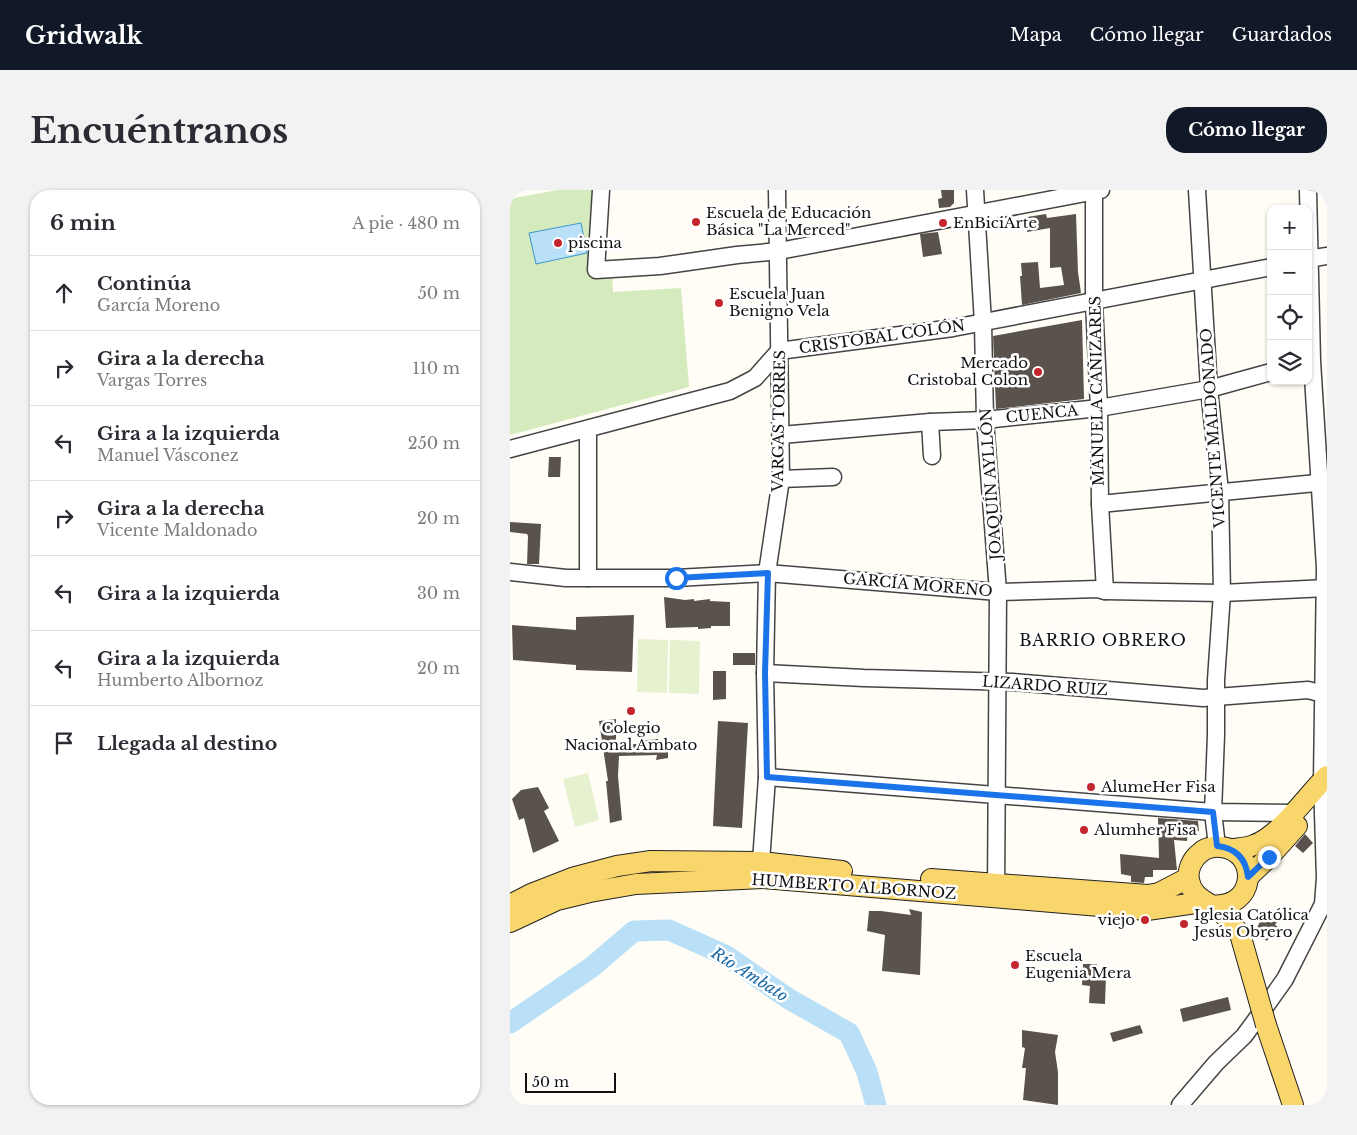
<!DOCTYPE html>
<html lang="es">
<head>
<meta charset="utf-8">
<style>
  :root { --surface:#fff; --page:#f2f2f3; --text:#2b2b33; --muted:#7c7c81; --line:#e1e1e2; --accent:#111827 }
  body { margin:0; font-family:"Libre Baskerville",serif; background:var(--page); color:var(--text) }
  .controls { position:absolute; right:15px; top:15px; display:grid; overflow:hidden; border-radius:10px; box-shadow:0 1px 4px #0004 }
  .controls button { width:45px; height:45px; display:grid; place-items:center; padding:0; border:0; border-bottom:1px solid var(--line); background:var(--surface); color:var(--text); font:25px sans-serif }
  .scale { position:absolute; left:15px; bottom:12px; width:91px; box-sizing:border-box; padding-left:5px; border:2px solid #111; border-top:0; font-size:14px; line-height:18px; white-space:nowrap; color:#111; -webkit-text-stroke:4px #fff; paint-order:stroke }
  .stop { position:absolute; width:15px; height:15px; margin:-11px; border:4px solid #1a73e8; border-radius:50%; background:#fff }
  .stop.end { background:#1a73e8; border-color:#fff; box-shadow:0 1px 5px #0008 }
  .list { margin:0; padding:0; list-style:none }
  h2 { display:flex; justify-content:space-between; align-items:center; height:65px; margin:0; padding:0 20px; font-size:21px }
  h2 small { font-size:16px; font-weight:400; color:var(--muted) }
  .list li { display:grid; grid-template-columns:32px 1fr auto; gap:15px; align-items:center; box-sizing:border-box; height:75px; padding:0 20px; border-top:1px solid var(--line) }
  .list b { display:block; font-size:19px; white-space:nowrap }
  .list p { margin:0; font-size:16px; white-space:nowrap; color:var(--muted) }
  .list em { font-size:16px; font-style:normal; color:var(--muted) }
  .icon { flex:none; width:28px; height:28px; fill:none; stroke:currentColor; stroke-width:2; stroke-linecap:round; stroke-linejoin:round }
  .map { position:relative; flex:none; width:817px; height:915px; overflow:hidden; border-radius:20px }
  header { display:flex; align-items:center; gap:30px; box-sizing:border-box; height:70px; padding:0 25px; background:var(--accent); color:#fff }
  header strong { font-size:24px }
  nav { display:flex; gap:28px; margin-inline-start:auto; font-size:18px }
  .intro { display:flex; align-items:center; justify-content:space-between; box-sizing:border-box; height:120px; padding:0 30px }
  h1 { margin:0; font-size:35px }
  .button { padding:12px 22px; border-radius:20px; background:var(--accent); color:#fff; font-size:18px; font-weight:700 }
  main { display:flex; gap:30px; padding:0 30px }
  aside { flex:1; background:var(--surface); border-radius:20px; box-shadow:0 1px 4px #0004 }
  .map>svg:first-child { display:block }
  .green { fill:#d5ebbd }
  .pitch { fill:#e6f2cf }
  .water { fill:#b9e0f7; stroke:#3f96cf }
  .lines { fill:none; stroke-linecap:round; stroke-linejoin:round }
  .river { stroke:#b9e0f7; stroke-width:21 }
  .building { fill:#5a524d }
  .minor-casing { stroke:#444; stroke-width:19 }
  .major-casing { stroke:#222; stroke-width:22 }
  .minor { stroke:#fff; stroke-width:16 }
  .major { stroke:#f9d66b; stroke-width:20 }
  .major-bridge-casing { stroke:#222; stroke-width:22; stroke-linecap:butt }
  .major-bridge { stroke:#f9d66b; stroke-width:20 }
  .route { stroke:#1a73e8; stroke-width:6 }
  .poi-dot { fill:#c4262e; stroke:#fff; stroke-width:2 }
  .labels { text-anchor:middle; stroke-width:5; stroke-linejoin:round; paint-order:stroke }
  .poi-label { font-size:15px; fill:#111; stroke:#fff; text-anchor:start }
  .street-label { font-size:15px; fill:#111; stroke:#fff }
  .neighbourhood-label { font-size:16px; letter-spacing:1px; fill:#111; stroke:#fff }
  .water-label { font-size:16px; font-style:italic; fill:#1768a6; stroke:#fff }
</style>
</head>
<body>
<header>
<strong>Gridwalk</strong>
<nav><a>Mapa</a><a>Cómo llegar</a><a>Guardados</a></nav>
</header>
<div class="intro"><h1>Encuéntranos</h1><a class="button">Cómo llegar</a></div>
<main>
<aside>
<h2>6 min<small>A pie · 480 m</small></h2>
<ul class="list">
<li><svg class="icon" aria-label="ahead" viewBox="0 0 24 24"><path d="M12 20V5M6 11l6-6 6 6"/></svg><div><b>Continúa</b><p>García Moreno</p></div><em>50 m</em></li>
<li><svg class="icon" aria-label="right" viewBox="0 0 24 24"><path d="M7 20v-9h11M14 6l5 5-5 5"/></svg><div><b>Gira a la derecha</b><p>Vargas Torres</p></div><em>110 m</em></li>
<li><svg class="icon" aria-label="left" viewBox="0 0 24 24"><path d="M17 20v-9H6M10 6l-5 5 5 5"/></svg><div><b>Gira a la izquierda</b><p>Manuel Vásconez</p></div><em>250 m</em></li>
<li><svg class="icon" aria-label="right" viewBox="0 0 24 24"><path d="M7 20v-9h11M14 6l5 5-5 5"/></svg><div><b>Gira a la derecha</b><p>Vicente Maldonado</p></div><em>20 m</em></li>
<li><svg class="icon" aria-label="left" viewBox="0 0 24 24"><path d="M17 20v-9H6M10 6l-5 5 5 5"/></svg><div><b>Gira a la izquierda</b></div><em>30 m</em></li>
<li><svg class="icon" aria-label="left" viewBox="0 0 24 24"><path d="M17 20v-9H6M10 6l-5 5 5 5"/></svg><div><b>Gira a la izquierda</b><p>Humberto Albornoz</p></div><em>20 m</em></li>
<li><svg class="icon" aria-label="arrive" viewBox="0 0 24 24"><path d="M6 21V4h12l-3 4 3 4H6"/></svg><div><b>Llegada al destino</b></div></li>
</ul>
</aside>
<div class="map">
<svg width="817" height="915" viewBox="0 0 817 915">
  <rect width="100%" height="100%" fill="#fffdf5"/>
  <polygon class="green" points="48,0 81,0 92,10 92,77 102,77 103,102 171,98 179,197 0,245 0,12 4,8"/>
  <g class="pitch">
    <polygon points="128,449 158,450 157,503 127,502"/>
    <polygon points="160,450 190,451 189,504 159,503"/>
    <polygon points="78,583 89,630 65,637 53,589"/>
  </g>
  <polygon class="water" points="71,33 77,63 26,74 19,43"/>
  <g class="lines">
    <polyline class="river" points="0,833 82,777 124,741 159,740 215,765 279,809 339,843 357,882 366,915"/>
  </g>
  <g class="building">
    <polygon points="431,0 444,0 444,13 440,17 429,18 428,9 432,8"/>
    <polygon points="536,24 537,28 566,24 568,82 571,103 512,115 510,86 512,86 511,73 528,72 530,98 554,95 551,77 540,78 540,38 517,42 517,27"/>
    <polygon points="428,42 432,64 413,67 410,44"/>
    <polygon points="572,130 574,209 486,219 483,146"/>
    <polygon points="39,267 51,267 50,287 38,287"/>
    <polygon points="0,332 31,334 29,374 17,374 18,346 17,344 0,342"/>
    <polygon points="154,407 175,410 184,409 184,411 200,409 200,411 220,412 220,436 201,436 201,438 188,439 188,437 156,438"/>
    <polygon points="124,425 122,482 66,480 66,475 3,470 2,435 66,440 66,427"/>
    <rect x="223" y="463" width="22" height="12"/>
    <polygon points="203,481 216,481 216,509 203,510"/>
    <polygon points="106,529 106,554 128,554 128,551 148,549 149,553 158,553 158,568 146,570 147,565 109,566 108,586 112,630 100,633 96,591 98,591 89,531"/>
    <polygon points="208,531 238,533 232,638 203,636"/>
    <polygon points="28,597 39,618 34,621 49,651 23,663 14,628 9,630 2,609 11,600"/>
    <polygon points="648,628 688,631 689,641 678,641 677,651 664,650 667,680 643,680 643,687 635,687 634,693 621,692 621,686 611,684 610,664 649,668"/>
    <polygon points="795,644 803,653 793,663 785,656"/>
    <polygon points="399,719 412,722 410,785 372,781 375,745 357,741 359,721 371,721 401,725"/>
    <polygon points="756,721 769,729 765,735 771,739 767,747 761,744 757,751 744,743"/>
    <polygon points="573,774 587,774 587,785 596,786 595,814 579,813 580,796 572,795"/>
    <polygon points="718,807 721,820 673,832 670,819"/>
    <polygon points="630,835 633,843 603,852 600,843"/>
    <polygon points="512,840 548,845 545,862 548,882 548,915 513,910 516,878 512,878 515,858 512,857"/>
  </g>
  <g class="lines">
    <g class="minor-casing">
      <g id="minor">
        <polyline points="91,0 86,80 150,76 227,65 269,61 591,0"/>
        <polyline points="465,0 473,133 475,230 488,402 486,704"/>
        <polyline points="584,0 584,112 589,218 590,314 595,401"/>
        <polyline points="687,0 699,199 710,301 712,403 706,490 706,545 703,622 707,656"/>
        <polyline points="798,69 817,66"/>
        <polyline points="420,232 422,266"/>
        <polyline points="271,245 420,232 475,230 589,218 699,199 761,182"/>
        <polyline points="0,259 220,201 245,188 269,161 443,138 761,77"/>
        <polyline points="271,289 323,287"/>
        <polyline points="590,314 817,292"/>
        <polyline points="0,382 56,388 166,388 257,383 488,402 588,399 595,401 712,403 817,398"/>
        <polyline points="78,388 78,240"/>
        <polyline points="255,483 354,488 503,492 693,508 798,500 817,505"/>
        <polyline points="257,587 703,622 784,623"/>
        <polyline points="253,684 251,672 257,587 255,483 257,383 271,289 267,0"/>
        <polyline points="670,915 706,873 734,846 748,827 775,789 813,714 815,688 812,591 815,378 802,171 798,0"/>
      </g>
    </g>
    <g class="major-casing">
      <g id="major">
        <path d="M 722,659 C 729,658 737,658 744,655 C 770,646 797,605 817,586"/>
        <polyline points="738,687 759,667 787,636"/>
        <polyline points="421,689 638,705 649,703 678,688"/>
        <polyline points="0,715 21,704 62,688 107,676 141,671 251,672 332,681"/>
        <path d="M 700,715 C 747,721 750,661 711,657 C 704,656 695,658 690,663 C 682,669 677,680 679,690 C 682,708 697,711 710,721 C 717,727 723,736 730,744"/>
        <polyline points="0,732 47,710 80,702 126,694 253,688 637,720 693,712"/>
        <polyline points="756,835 783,915"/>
      </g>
    </g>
    <use href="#minor" class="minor"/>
    <use href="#major" class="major"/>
    <g class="major-bridge-casing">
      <polyline id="major-bridge" points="730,744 756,835"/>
    </g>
    <use href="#major-bridge" class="major-bridge"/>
  </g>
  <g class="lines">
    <path class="route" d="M 166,388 L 258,383 L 255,483 L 257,587 L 703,622 L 707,656 C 726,658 736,669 738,687 L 759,667"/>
  </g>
  <g class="poi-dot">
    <circle cx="186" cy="32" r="5"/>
    <circle cx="433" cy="33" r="5"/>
    <circle cx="48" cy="53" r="5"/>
    <circle cx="209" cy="113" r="5"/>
    <circle cx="528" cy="182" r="5"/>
    <circle cx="121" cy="521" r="5"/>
    <circle cx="581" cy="597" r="5"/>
    <circle cx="574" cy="640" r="5"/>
    <circle cx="635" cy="730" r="5"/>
    <circle cx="674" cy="734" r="5"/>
    <circle cx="505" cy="775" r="5"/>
  </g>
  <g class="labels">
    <g class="poi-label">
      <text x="196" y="28">Escuela de Educación<tspan x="196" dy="17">Básica "La Merced"</tspan></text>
      <text x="443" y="38">EnBiciArte</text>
      <text x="58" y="58">piscina</text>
      <text x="219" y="109">Escuela Juan<tspan x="219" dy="17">Benigno Vela</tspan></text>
      <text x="518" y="178" text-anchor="end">Mercado<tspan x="518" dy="17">Cristobal Colon</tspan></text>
      <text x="121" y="543" text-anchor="middle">Colegio<tspan x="121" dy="17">Nacional Ambato</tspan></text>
      <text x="591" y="602">AlumeHer Fisa</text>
      <text x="584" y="645">Alumher Fisa</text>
      <text x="684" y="730">Iglesia Católica<tspan x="684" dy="17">Jesús Obrero</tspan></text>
      <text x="625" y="735" text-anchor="end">viejo</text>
      <text x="515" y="771">Escuela<tspan x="515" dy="17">Eugenia Mera</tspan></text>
    </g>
    <g class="street-label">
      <text transform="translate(372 147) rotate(-8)" y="5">CRISTOBAL COLÓN</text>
      <text transform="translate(587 201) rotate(-91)" y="5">MANUELA CAÑIZARES</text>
      <text transform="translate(532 224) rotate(-6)" y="5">CUENCA</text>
      <text transform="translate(269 231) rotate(-89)" y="5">VARGAS TORRES</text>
      <text transform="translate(703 238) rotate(-94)" y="5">VICENTE MALDONADO</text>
      <text transform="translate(481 294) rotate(-94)" y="5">JOAQUÍN AYLLÓN</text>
      <text transform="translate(408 395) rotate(5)" y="5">GARCÍA MORENO</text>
      <text transform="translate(535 496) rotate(4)" y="5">LIZARDO RUIZ</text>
      <text transform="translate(344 697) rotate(4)" y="5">HUMBERTO ALBORNOZ</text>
    </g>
    <g class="neighbourhood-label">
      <text x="593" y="456">BARRIO OBRERO</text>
    </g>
    <g class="water-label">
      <text transform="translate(240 784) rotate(32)" y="6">Río Ambato</text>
    </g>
  </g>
</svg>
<div class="controls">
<button>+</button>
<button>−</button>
<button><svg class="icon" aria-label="locate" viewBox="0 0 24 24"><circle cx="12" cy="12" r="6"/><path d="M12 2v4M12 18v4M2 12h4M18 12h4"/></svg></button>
<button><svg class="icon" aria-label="layers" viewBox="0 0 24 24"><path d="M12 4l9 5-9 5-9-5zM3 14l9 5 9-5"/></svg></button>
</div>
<div class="scale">50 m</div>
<div class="stop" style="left:166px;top:388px"></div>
<div class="stop end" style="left:759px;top:667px"></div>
</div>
</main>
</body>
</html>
